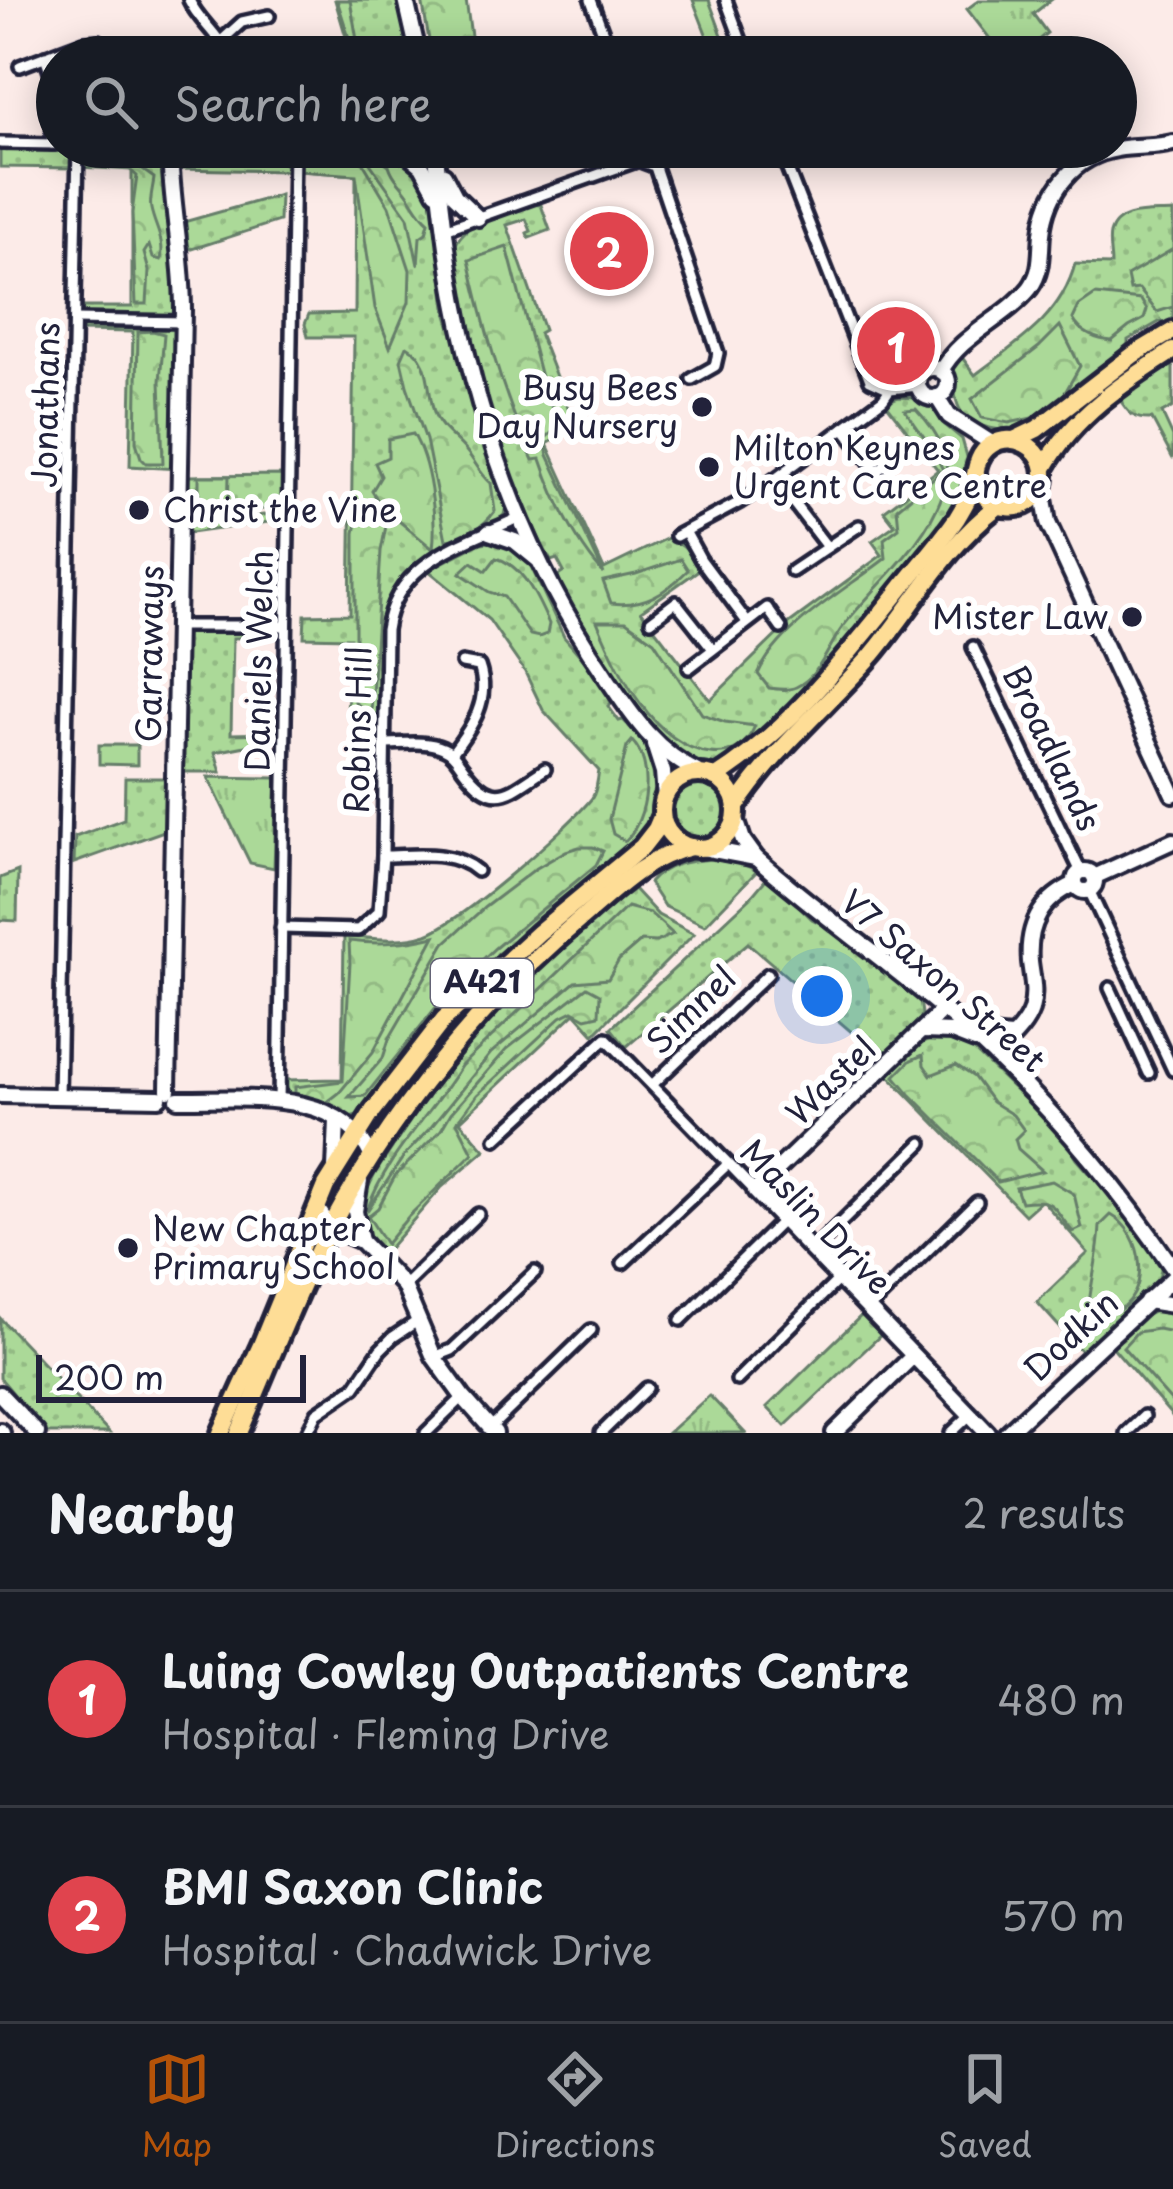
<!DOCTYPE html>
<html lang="en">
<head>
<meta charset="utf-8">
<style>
  :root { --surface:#171b24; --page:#242831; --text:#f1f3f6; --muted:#9ea1a6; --line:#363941; --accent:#b45309 }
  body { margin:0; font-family:"Playpen Sans",sans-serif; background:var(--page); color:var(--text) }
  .scale { position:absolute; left:36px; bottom:30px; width:270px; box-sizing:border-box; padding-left:12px; border:6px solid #22223b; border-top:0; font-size:33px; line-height:42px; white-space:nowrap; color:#22223b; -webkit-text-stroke:9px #fff; paint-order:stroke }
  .you { position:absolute; left:822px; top:996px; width:42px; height:42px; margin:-30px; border:9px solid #fff; border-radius:50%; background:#1a73e8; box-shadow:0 0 0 18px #1a73e833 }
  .badge { display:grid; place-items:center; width:78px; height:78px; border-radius:50%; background:var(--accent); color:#fff; font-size:39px; font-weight:700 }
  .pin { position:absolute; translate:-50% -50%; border:6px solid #fff; box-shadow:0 3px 12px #0006 }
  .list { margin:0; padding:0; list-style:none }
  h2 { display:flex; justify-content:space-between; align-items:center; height:156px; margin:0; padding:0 48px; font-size:51px }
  h2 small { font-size:39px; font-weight:400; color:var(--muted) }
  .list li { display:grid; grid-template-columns:78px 1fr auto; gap:36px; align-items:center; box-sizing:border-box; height:216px; padding:0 48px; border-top:3px solid var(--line) }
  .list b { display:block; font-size:45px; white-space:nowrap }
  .list p { margin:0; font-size:39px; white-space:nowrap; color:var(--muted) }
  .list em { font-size:39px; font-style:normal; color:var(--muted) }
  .icon { flex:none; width:66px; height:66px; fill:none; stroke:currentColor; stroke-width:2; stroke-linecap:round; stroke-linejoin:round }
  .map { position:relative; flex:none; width:1173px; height:1433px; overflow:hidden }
  .search { position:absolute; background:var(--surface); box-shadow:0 6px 30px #0003; left:36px; right:36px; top:36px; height:132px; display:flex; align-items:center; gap:30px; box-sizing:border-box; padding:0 42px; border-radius:66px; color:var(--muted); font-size:45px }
  .sheet { height:588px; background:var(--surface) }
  nav { display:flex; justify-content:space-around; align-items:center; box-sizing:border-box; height:168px; border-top:3px solid var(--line); background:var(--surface); font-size:33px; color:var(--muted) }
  nav a { display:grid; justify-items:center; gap:6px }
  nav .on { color:var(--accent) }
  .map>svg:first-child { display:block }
  .grass { fill:url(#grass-dots); stroke:#667e6a; stroke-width:3 }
  .forest { fill:url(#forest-crowns); stroke:#667e6a; stroke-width:3 }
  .park { fill:url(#park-tufts); stroke:#667e6a; stroke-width:3 }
  .garden { fill:#abd998; stroke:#667e6a; stroke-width:3 }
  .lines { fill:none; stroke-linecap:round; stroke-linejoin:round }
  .street-casing { stroke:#22223b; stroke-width:18 }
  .secondary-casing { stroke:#22223b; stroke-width:22 }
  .highway-casing { stroke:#22223b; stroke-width:26 }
  .street { stroke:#fff; stroke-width:9 }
  .secondary { stroke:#fff; stroke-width:14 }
  .highway { stroke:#fedd96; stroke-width:16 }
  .poi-dot { fill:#22223b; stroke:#fff; stroke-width:4.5 }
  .labels { text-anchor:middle; stroke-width:12; stroke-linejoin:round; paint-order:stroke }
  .shield { fill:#fff; stroke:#646476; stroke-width:3 }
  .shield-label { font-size:30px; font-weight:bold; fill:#22223b }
  .poi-label { font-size:33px; fill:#22223b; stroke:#fff; text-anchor:start }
  .street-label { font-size:33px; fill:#22223b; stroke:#fff }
</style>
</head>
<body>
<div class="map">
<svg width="1173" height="1433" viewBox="0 0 1173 1433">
  <defs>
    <pattern id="grass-dots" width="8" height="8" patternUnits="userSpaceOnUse" patternTransform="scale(3)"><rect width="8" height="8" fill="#abd998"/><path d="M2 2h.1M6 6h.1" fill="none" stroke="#93ba84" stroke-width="1.8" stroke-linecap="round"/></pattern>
    <pattern id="forest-crowns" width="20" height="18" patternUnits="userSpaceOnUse" patternTransform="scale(3)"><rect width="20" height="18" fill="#abd998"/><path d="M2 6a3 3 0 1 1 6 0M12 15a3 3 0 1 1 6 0" fill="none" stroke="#93ba84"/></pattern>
    <pattern id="park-tufts" width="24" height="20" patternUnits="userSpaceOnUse" patternTransform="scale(3)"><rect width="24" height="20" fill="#abd998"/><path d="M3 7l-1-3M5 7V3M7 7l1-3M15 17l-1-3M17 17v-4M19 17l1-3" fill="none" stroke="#93ba84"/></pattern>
  </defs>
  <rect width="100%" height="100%" fill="#fcebe8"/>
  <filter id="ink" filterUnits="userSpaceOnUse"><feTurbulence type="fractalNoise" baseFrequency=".00833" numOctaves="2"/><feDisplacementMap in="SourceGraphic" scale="24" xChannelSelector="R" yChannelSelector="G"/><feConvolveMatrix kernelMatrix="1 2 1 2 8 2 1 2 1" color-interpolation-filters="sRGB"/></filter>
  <g filter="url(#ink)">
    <g class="grass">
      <polygon points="335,0 397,0 410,57 352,57"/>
      <polygon points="0,150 65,151 74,158 74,168 0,167"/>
      <polygon points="91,153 163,156 166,163 174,233 177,315 174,317 92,316 83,311 82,307 132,307 132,170 81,167 83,159"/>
      <polygon points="184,154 276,156 282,159 288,171 176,169 179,159"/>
      <path d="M 366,156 L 402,158 L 412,161 L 431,195 L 447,315 L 506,506 L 504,515 L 497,521 C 472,533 444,544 421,560 C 370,595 380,663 379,717 L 347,717 L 350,638 L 304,637 L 305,615 L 350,614 L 354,337 L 308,337 L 305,324 L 309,314 L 355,313 L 356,175 L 301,171 L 301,157 Z"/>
      <polygon points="280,195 279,221 192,249 186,245 180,223"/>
      <path d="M 531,204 L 541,205 L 550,230 L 529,238 L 527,233 L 531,231 L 526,219 L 507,225 L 544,330 L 539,333 L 576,428 L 547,444 L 604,569 L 668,538 C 685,543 691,553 700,569 L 641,611 L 710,700 L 788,624 L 882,555 L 872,541 L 895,525 L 884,511 L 938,470 L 887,405 L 891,400 L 898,397 L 916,398 L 932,407 L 945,425 L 962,439 L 970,467 L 958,506 L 897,587 L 785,715 L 781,712 L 722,767 C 663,771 618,682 589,640 L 592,638 L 574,608 L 571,609 L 558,576 L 564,572 L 557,559 L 551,561 C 498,465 468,358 454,250 C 461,220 505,214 531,204 Z"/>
      <path d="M 1173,212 L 1173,322 L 1165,326 L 1161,321 L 1128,340 L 1128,350 L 1109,368 L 1106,365 L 1081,384 L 1083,389 L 1018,433 C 978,426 954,426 954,380 C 953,367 951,363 958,352 L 975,375 C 1017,343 1061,317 1075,264 L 1111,265 C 1111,256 1108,243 1110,234 C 1117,208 1153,214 1173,212 Z"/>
      <polygon points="86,324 175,325 178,328 177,469 130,466 133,332 80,331"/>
      <path d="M 1173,365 L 1173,407 L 1162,413 L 1173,437 L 1173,459 L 1152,419 C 1134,420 1129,414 1120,400 L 1134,387 Z"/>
      <polygon points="284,475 284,506 186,520 187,476"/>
      <polygon points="284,512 283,520 191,533 186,529 186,526"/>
      <path d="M 497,541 L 515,546 L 528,560 L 564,637 L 601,680 L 611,703 L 608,706 L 619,721 L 623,720 C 630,727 639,734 645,742 C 663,767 662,805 649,831 L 535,929 L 370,1107 L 361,1114 L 350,1117 L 289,1093 L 284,1080 L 342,1079 L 344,936 C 371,938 400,943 427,934 C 460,922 568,828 592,798 C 597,790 597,781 599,771 L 543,710 L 525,672 L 489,620 L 428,570 L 481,543 Z"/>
      <polygon points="188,630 269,630 270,637 233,638 231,734 271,733 271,741 215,752 221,772 182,772 185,635"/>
      <polygon points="125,778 171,778 167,830 74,863 75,837 124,819"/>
      <circle cx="701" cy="811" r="28"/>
      <polygon points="18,871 17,921 0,920 0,878"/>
      <path d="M 616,878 L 453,1034 L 377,1131 L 368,1134 C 426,1029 525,953 616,878 Z"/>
      <polygon points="766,879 777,888 779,886 812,919 830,928 904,984 920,1000 922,1014 918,1028 883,1059 748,943 626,1047 611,1028 751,897"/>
      <polygon points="634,889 658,915 694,934 594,1034 575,1013 460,1121 485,1150 442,1187 384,1254 366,1231 360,1204 376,1172 456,1053 538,966 590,920"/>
      <path d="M 945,1036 L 967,1044 L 1062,1135 L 1077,1159 L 1128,1217 L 1162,1264 L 1158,1284 L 1083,1353 L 1037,1302 L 1088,1253 L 1042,1200 L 1025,1215 L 886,1073 C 904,1057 919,1039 945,1036 Z"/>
      <path d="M 1161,1309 L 1173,1310 L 1173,1417 L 1111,1345 C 1127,1328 1139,1316 1161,1309 Z"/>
      <polygon points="863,1314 882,1334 785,1426 767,1407"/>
      <path d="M 0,1318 L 109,1433 L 47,1433 C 29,1416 17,1396 0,1378 Z"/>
    </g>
    <g class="forest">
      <polygon points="337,0 350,0 357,40 375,57 355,57"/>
      <polygon points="422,0 466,0 471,36 477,57 432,57"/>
      <polygon points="693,0 709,0 730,57 715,57"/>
      <polygon points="359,156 389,206 410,270 409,302 390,347 375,308 356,175 301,171 301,157"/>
      <path d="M 379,158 L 389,165 C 393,178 398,180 405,190 C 414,201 417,212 429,222 L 426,233 L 420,237 L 418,265 L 408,217 L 367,159 Z"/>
      <path d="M 119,160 L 130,161 L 154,178 C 153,188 149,200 151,209 C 155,228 165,240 161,260 L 153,258 L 149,245 L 144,253 L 149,271 L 147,304 L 136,304 L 132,213 L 137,176 Z"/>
      <path d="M 507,247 L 543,385 L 559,427 L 544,439 L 548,455 L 604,574 C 574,540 555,501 541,459 L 533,460 C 503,396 484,329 469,260 Z"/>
      <polygon points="1173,249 1173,307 1157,312 1139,289 1130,290 1127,276"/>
      <path d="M 1095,295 L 1141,300 L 1147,310 L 1144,319 L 1129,327 L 1112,341 C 1097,340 1080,333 1073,319 L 1079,306 Z"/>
      <polygon points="1060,326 1080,366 1063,396 1032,418 1009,423 982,418 972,399 1039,347"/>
      <polygon points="153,331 164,334 160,381 163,463 146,463 141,458 136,442 138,332"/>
      <path d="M 407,346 C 433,360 426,391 435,415 C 441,430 458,440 467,452 C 476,463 480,474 491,483 L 495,511 C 484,526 465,540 446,540 L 426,440 L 407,386 L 401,360 Z"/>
      <path d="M 916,409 C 939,433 954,459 943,493 C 925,547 874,585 842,628 C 828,647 820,676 796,687 C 788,691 778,689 769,688 L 758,674 C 780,626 844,591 886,558 L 884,539 L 899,528 L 897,508 L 943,470 L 934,451 L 905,410 Z"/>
      <path d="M 413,434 C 430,461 437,517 433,549 L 382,507 L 372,491 L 381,476 L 375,463 L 388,457 L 388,439 Z"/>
      <polygon points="379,517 387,521 381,551 371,712 355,703 355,533 358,518"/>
      <path d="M 496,558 C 523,565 538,599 549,624 L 547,634 L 539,637 L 530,635 L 504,597 L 489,592 L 460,573 L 472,562 L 486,571 Z"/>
      <path d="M 681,559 L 688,570 C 665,593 644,607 611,603 L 603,581 L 636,574 Z"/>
      <path d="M 597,621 L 626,621 L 654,641 L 702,714 L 725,722 L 755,726 C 747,745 731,756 710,753 C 653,745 617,670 597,621 Z"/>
      <path d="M 632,741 C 655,764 648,819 625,841 L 613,834 L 609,819 L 627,747 Z"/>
      <polygon points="579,847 593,847 603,851 596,865 495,948 449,991 365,1096 349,1097 383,1058 389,1039 445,943 485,907 535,869 566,851"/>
      <path d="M 713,859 L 745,865 L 757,871 L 705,925 L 664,906 L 649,883 C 666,863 688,861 713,859 Z"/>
      <path d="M 627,907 L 650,913 L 673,934 L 656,942 L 641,941 L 619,960 L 608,979 L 575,982 L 491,1053 L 432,1126 L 404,1156 L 367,1211 C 386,1155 430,1116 461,1066 Z"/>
      <path d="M 435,936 L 373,1052 L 339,1093 L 326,1103 L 295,1093 L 295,1087 L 343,1081 L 350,963 L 349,941 C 380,945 405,943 435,936 Z"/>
      <polygon points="587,987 600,994 599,1015 586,1018 573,1011 561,1017 477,1095 457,1122 473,1153 408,1217 386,1244 368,1216 378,1208 395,1176 441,1130 451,1113 507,1049"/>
      <polygon points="923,1055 924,1065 931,1075 956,1065 974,1077 992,1102 1013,1115 1024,1130 1015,1139 1018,1149 1043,1171 998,1182 910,1094 895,1076 911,1060"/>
      <path d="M 1052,1181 L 1074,1194 L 1082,1228 L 1073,1232 C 1052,1208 1057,1197 1021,1202 L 1016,1188 Z"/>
      <path d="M 1111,1215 C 1145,1233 1152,1297 1114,1312 L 1089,1304 C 1092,1277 1099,1254 1100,1226 Z"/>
      <polygon points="1158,1329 1173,1332 1173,1403 1123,1347 1137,1332"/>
    </g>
    <g class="park">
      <polygon points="979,0 1051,0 1033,14 1047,33 1026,50 1031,57 1004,57 967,9"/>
      <polygon points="208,777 277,778 274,868 250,863"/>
      <polygon points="710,1396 745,1433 668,1433 709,1396"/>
    </g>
    <g class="garden">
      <polygon points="199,476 229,476 228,512 199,517"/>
      <polygon points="99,745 137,745 137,765 99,764"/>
    </g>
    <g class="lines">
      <g class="street-casing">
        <g id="street">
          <path d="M 189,0 C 199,22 220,34 227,57"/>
          <polyline points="591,0 612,57"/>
          <polyline points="726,0 747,57"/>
          <polyline points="221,41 242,22 269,16"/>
          <polyline points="45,56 53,80 52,144"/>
          <polyline points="20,66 84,42 99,41 99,45"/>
          <polyline points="0,143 55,144"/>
          <polyline points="139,147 170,149"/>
          <polyline points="647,147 641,156 643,162 651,165 660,158 659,153 654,147"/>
          <polyline points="779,147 870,380 890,389 918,386"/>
          <polyline points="654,164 718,353 715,366 692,379"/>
          <polyline points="445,229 642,159"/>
          <polyline points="75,320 183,322"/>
          <polyline points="844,428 877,471 892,459"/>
          <polyline points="775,479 827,547"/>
          <polyline points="686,533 701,560 747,622"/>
          <polyline points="676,536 740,502 775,479 883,399 890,389"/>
          <polyline points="792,571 859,526"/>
          <polyline points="651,621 676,602 713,649"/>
          <polyline points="178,626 286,626"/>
          <polyline points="973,647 1081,872"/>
          <polyline points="689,668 767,608 781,628"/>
          <path d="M 384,744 C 403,744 426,740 443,748 C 453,752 457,760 463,768 C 495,812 510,791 545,769"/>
          <path d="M 452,753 C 472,727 491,700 479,666 L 462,663"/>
          <path d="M 383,856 C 414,856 452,849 477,871"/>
          <polyline points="1089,890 1173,1070"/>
          <path d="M 281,928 L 358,930 L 379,911 L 383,855 L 386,630 C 396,560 464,544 520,517"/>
          <polyline points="1110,988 1149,1073"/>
          <polyline points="652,1085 768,974"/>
          <polyline points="59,1096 78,147"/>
          <polyline points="279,1101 294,150"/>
          <polyline points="496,1139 606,1038 755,1191"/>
          <polyline points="812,1251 922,1143"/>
          <polyline points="623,1263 728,1164"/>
          <polyline points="404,1286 478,1214"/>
          <polyline points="868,1309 977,1202"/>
          <polyline points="681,1320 782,1221"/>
          <polyline points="434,1357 452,1350 535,1272"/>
          <polyline points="737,1380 838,1280"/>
          <polyline points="490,1428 591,1330"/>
          <polyline points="307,1433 317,1413 355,1387 380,1350 393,1337 419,1320"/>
          <polyline points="426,1433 463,1397"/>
          <polyline points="601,1433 647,1388"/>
          <polyline points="951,1433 970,1415"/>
          <polyline points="1126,1433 1144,1416"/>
        </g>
      </g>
      <g class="secondary-casing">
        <g id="secondary">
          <polyline points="406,0 419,57"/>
          <path d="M 435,147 C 440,189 444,232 451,274 C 474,414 523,555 603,672 C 632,716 654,751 703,775"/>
          <polyline points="403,150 422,166 436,192"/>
          <polyline points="444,175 455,196 478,218"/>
          <circle cx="933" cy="383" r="15"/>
          <path d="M 941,371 C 961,334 1004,320 1030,288 C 1043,270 1040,254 1042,234 C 1046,192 1074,156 1117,149 C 1136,145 1154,148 1173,143"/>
          <polyline points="937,397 949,416 993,444"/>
          <polyline points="1042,486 1048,523 1173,794"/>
          <polyline points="489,532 515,541 537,559"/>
          <polyline points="654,744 663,772 665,798"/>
          <path d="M 735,816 L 743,840 L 756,858 C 820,915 891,963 956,1020 C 1039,1093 1111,1177 1173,1268"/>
          <polyline points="703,848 756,858"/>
          <circle cx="1085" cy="881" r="10"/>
          <polyline points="1094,877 1173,841"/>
          <polyline points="944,1009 755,1191 988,1433"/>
          <polyline points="970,1027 990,1035 1011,1037"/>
          <polyline points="922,1031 952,1032 975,1041"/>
          <path d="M 995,1056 C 1007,1042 1025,1028 1031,1010 C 1036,992 1032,979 1030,962 C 1027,924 1042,899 1075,884"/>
          <path d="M 168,1090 L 183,310 C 183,256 171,204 170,149 L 403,150 L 432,147"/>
          <polyline points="0,1095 159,1098"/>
          <path d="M 178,1099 C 243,1100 339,1086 372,1157"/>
          <polyline points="335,1169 337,1120"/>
          <polyline points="360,1181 355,1211 361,1241"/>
          <polyline points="317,1208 331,1228 361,1241 404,1286 434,1357 463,1397 495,1433"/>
          <polyline points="1147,1301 1173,1305"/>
          <polyline points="0,1394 37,1433"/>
          <polyline points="0,1431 2,1433"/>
          <polyline points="834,1433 913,1356"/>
          <polyline points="1007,1433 1173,1278"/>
        </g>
      </g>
      <g class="highway-casing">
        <g id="highway">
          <polyline points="1014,440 1037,429 1133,355 1173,331"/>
          <path d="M 1044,468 C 1074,415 1123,383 1173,351"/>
          <circle cx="699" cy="811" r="37"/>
          <path d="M 715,778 C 789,731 846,657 900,590 C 919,566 940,543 957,518 C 961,511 967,502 970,494 C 977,477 973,457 991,445 C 1013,431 1043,447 1044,473 C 1046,516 980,522 976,473"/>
          <path d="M 736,807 C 773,750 827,706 872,655 C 914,605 945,546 998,506"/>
          <polyline points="221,1433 261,1345 326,1186 373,1111 444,1019 538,933 642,847 656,829 662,815"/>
          <path d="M 239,1433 C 262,1380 283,1326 307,1274 C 371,1138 464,1018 578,921 C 612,892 645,857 691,847"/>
        </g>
      </g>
      <use href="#street" class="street"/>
      <use href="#secondary" class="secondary"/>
      <use href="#highway" class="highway"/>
    </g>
  </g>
  <g class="poi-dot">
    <circle cx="702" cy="407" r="12"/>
    <circle cx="709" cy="467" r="12"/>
    <circle cx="139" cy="510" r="12"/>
    <circle cx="1132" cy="617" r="12"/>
    <circle cx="128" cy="1248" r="12"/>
  </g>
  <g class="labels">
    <rect class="shield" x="431" y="959" width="102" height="48" rx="9"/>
    <g class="shield-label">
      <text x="482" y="993">A421</text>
    </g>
    <g class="poi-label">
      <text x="678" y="400" text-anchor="end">Busy Bees<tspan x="678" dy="38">Day Nursery</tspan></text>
      <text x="733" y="460">Milton Keynes<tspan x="733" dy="38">Urgent Care Centre</tspan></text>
      <text x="163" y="522">Christ the Vine</text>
      <text x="1108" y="629" text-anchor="end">Mister Law</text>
      <text x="152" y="1241">New Chapter<tspan x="152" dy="38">Primary School</tspan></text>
    </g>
    <g class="street-label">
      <text transform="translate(46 405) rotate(-89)" y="12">Jonathans</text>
      <text transform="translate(150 654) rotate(-89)" y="12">Garraways</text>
      <text transform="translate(259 661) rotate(-89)" y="12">Daniels Welch</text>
      <text transform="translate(358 730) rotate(-89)" y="12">Robins Hill</text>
      <text transform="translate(1052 748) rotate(64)" y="12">Broadlands</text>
      <text transform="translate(943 981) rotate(41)" y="12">V7 Saxon Street</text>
      <text transform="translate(691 1010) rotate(-44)" y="12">Simnel</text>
      <text transform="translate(831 1081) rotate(-44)" y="12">Wastel</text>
      <text transform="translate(816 1217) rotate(46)" y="12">Maslin Drive</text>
      <text transform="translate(1071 1336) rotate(-43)" y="12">Dodkin</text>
    </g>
  </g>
</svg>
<div class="scale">200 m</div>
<div class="you"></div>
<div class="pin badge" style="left:896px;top:346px;background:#e0444e">1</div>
<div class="pin badge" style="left:609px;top:251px;background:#e0444e">2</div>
<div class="search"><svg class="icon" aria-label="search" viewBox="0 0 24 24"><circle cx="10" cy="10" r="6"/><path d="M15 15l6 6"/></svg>Search here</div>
</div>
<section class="sheet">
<h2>Nearby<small>2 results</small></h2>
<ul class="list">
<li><span class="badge" style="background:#e0444e">1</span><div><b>Luing Cowley Outpatients Centre</b><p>Hospital · Fleming Drive</p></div><em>480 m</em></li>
<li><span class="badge" style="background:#e0444e">2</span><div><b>BMI Saxon Clinic</b><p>Hospital · Chadwick Drive</p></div><em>570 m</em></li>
</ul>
</section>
<nav>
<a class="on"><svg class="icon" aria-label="map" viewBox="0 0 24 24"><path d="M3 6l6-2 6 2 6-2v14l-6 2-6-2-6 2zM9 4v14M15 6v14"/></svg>Map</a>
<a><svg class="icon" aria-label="directions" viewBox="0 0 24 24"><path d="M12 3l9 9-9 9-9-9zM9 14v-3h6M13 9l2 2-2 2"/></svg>Directions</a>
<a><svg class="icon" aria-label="saved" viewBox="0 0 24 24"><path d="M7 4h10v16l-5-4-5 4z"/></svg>Saved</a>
</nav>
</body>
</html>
